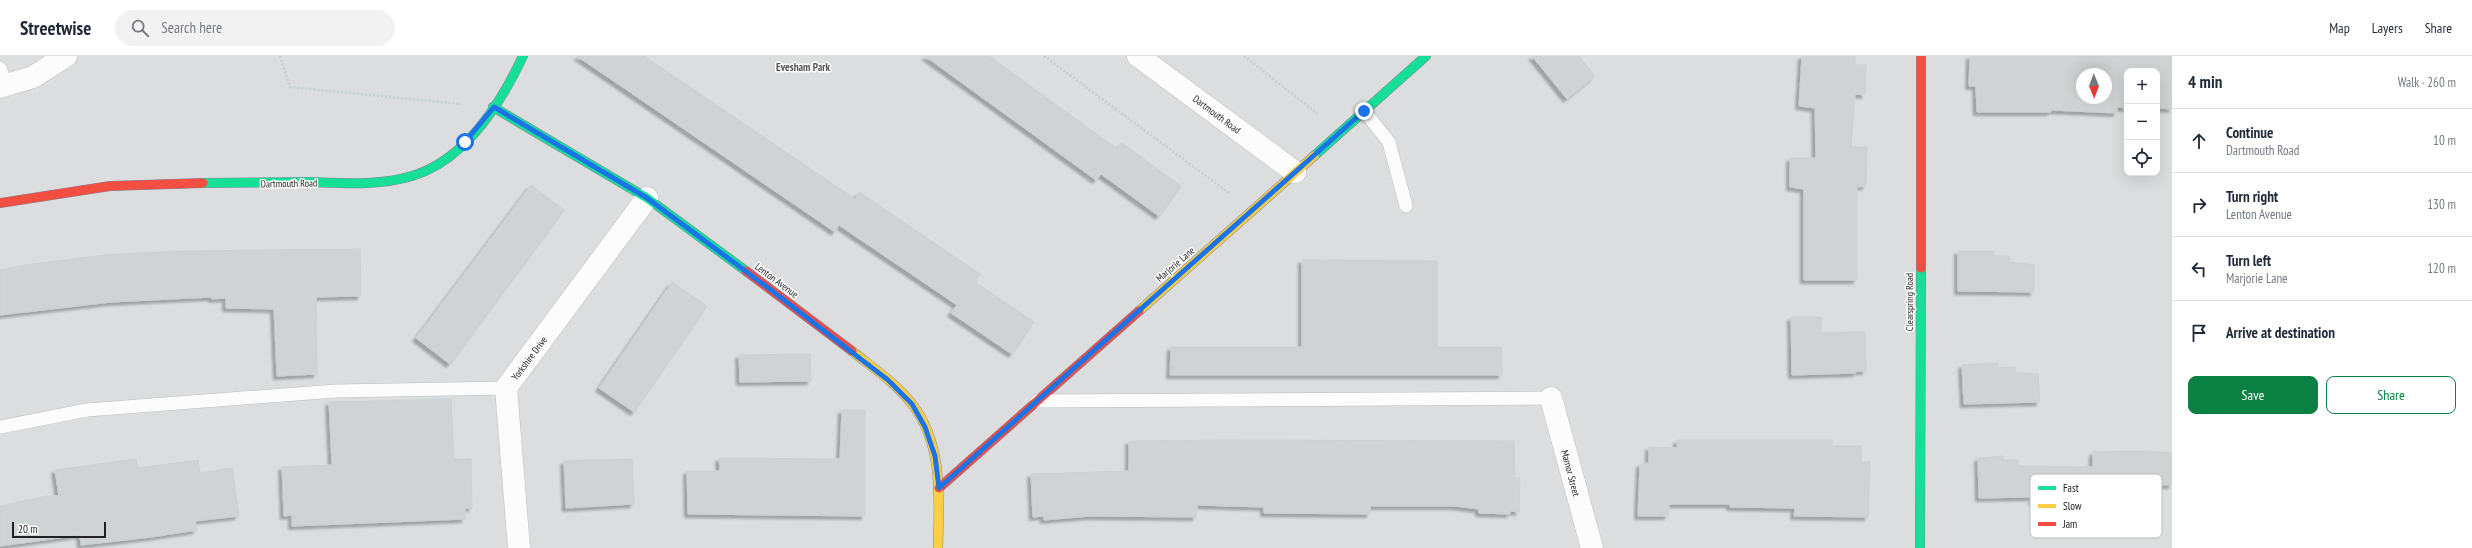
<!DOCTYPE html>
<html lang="en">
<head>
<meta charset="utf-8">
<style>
  :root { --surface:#fff; --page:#f2f2f3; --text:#1f2937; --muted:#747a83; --line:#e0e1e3; --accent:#0b8043 }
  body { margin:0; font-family:"PT Sans Narrow",sans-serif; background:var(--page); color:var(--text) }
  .controls { position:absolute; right:12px; top:12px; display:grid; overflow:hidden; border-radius:8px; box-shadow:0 4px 16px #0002 }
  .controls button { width:36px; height:36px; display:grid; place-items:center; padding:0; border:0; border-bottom:1px solid var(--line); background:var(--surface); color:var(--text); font:20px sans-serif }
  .compass { position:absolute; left:2076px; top:12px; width:36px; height:36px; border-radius:50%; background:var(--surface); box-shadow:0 4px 16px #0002; rotate:179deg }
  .scale { position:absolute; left:12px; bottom:10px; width:94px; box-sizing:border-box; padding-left:4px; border:2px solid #212121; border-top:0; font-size:11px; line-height:14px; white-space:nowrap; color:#212121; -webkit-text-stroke:3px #fff; paint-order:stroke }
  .stop { position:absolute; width:12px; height:12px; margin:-9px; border:3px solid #1a73e8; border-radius:50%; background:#fff }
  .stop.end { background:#1a73e8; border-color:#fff; box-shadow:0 1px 4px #0008 }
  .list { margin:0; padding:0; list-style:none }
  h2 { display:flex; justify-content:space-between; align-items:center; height:52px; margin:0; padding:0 16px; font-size:17px }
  h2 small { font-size:13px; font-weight:400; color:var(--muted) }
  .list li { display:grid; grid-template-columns:26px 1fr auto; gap:12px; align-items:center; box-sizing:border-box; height:64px; padding:0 16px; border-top:1px solid var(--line) }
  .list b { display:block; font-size:15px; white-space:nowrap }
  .list p { margin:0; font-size:13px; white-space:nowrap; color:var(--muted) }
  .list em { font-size:13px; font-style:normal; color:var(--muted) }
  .actions { display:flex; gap:8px; padding:12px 16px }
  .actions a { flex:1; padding:9px 0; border:1px solid var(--accent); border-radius:8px; text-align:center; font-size:14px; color:var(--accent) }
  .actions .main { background:var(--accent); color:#fff }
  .icon { flex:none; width:22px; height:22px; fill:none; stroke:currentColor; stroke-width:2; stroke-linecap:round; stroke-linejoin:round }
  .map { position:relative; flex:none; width:2172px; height:492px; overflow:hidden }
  header { display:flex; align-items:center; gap:24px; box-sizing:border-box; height:56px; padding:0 20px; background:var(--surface); border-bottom:1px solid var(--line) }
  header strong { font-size:19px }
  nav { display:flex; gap:22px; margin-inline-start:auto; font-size:14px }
  .search { width:280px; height:36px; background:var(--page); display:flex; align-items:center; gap:10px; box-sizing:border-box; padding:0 14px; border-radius:22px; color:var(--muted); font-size:15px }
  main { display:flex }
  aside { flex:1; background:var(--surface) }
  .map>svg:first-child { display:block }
  .residential { fill:#dbddde; fill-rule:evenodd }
  .building { fill:#cfd3d4; stroke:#ccd0d2; fill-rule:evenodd; filter:url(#shadow) }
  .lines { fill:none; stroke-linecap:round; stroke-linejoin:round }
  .lane-casing { stroke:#bdbebf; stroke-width:14 }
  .street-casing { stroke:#bdbebf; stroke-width:23 }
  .fast-casing { stroke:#82859a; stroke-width:10 }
  .slow-casing { stroke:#82859a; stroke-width:10 }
  .jam-casing { stroke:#82859a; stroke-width:10 }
  .path { stroke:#c2d0cf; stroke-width:2.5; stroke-dasharray:2 2; stroke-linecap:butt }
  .lane { stroke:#fcfcfd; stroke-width:13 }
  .street { stroke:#fcfcfd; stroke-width:22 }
  .fast { stroke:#16e098; stroke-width:9 }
  .slow { stroke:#ffcf43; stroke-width:9 }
  .jam { stroke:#f24e42; stroke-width:9 }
  .route { stroke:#1a73e8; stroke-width:5 }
  .labels { text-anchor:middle; stroke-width:3; stroke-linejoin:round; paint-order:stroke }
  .street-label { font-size:10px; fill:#212121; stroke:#fff }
  .neighbourhood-label { font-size:11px; font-weight:bold; fill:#545454; stroke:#fff }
  .key { fill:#fff; stroke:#bcbcbc; stroke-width:1 }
  .key-label { font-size:11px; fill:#212121 }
</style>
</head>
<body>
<header>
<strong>Streetwise</strong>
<div class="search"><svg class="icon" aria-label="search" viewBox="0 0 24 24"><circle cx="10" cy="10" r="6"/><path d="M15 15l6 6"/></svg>Search here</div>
<nav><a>Map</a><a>Layers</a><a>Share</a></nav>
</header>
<main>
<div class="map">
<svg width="2172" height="492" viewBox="0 0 2172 492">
  <defs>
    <filter id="shadow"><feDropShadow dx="-3.5" dy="3.5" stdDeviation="1" flood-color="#0004"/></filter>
  </defs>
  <rect width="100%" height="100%" fill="#eaedef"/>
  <path class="residential" d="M 0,0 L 2172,0 L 2172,492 L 0,492 ZM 2127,15 L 2157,15 L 2157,117 L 2127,117 ZM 2082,18 L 2106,18 L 2106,42 L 2082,42 Z"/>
  <g class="building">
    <polygon points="577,0 644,0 855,143 859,136 980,218 975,226 1034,266 1012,298 951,257 957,249 839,169 835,176"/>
    <polygon points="925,0 989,0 1117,93 1122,87 1181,130 1159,160 1101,118 1096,124"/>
    <polygon points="1532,0 1579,0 1595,20 1567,43"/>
    <polygon points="1802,0 1855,0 1855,9 1866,9 1865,39 1855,38 1851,91 1867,91 1866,130 1857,131 1857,224 1804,224 1804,133 1790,131 1790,102 1816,102 1815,52 1799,50"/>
    <path d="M 1970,0 L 2172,0 L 2172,53 L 2157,52 L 2157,15 L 2127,15 L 2127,52 L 2117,51 L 2117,57 L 2051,54 L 2051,56 L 1977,56 L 1976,30 L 1969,30 ZM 2082,18 L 2106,18 L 2106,42 L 2082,42 Z"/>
    <polygon points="531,129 564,154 450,308 416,282"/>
    <polygon points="360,193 361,240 316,241 317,318 277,320 274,253 226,252 226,242 212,243 212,241 111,246 0,259 0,214 25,209 104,199 184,195"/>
    <polygon points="1958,195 1994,195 1994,200 2009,200 2010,206 2034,209 2034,236 1958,235"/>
    <polygon points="1302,204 1437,205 1437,291 1501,291 1502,319 1170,319 1171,291 1302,291"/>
    <polygon points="672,226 707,250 634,356 599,332"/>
    <polygon points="1791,261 1821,261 1821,277 1865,276 1866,315 1856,315 1856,317 1792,319"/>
    <polygon points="810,298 811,325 740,326 739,299"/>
    <polygon points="1998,307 1998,312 2015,311 2015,317 2038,318 2040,346 1964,348 1962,309"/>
    <polygon points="451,343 454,403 471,403 472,452 465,452 465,463 292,470 292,459 284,460 282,411 332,409 329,346"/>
    <polygon points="842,354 865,354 865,460 688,458 687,415 720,415 719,402 840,403"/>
    <polygon points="1225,384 1514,385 1515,422 1520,422 1519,456 1510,455 1510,458 1479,457 1479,453 1455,450 1370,450 1370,458 1264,457 1264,451 1197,449 1196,461 1090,460 1044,464 1044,460 1033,461 1031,418 1129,415 1129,385"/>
    <polygon points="1677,384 1832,384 1832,390 1861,390 1861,406 1870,406 1868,461 1794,460 1795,452 1730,451 1730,448 1669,448 1668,460 1638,460 1640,408 1649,407 1649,391 1677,392"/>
    <polygon points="2137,395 2172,397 2172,429 2137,428 2137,443 2110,443 2110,446 2033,447 2033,441 1979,442 1978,402 2003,400 2003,404 2018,404 2018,410 2093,411 2093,396"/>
    <polygon points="136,403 138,412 198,404 200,417 232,412 239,460 195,465 197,474 151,481 81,489 80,479 0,490 0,450 47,440 59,440 55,414"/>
    <polygon points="632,403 634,448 566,452 564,405"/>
  </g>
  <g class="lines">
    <g class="lane-casing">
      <g id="lane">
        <polyline points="0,12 7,30"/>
        <polyline points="1364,55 1389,86 1406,150"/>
        <polyline points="1037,345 1551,342"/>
        <polyline points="0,371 87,354 204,345 336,335 506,332"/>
      </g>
    </g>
    <g class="street-casing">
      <g id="street">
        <polyline points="1138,0 1295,116"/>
        <polyline points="0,31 33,21 66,0"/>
        <polyline points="1551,342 1592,492"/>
        <polyline points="519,492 506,332 647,142"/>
      </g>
    </g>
    <g class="fast-casing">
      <g id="fast">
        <polyline points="493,51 647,142 746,215"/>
        <polyline points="1314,100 1426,0"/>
        <path d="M 203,127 C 238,127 274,126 309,126 C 343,127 379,130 412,120 C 466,104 501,47 523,0"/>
        <polyline points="1920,492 1921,212"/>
      </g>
    </g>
    <g class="slow-casing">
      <g id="slow">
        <polyline points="1139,255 1314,100"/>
        <path d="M 852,295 C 873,312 896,327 912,348 C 944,389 939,444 938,492"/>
      </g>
    </g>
    <g class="jam-casing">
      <g id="jam">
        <polyline points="0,147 110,130 203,127"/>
        <polyline points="1921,212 1921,0"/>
        <polyline points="746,215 852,295"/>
        <polyline points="939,432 1139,255"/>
      </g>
    </g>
    <g class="path">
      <polyline points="280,0 290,31 461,48"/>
      <polyline points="1044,0 1229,137"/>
      <polyline points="1244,0 1319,59"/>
    </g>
    <use href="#lane" class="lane"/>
    <use href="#street" class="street"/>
    <use href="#fast" class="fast"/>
    <use href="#slow" class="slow"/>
    <use href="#jam" class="jam"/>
  </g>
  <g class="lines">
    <polyline class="route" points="465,86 494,51 647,142 767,231 888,324 912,348 925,371 935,400 939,432 1364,55"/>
  </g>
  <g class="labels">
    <g class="street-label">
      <text transform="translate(1217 58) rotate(37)" y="4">Dartmouth Road</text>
      <text transform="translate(289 127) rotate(-1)" y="4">Dartmouth Road</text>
      <text transform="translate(1175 208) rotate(-41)" y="4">Marjorie Lane</text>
      <text transform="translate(777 224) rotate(37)" y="4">Lenton Avenue</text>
      <text transform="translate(1909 246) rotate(-90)" y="4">Clearspring Road</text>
      <text transform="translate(529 302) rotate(-53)" y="4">Yorkshire Drive</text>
      <text transform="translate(1571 417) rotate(75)" y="4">Marnor Street</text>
    </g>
    <g class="neighbourhood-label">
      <text x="803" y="15">Evesham Park</text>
    </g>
  </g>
  <rect x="2030" y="418" width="132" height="64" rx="6" class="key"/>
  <rect x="2038" y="430" width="18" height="4" fill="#16e098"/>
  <rect x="2038" y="448" width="18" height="4" fill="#ffcf43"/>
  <rect x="2038" y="466" width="18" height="4" fill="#f24e42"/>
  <g class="key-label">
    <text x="2063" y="436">Fast</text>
    <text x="2063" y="454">Slow</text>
    <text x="2063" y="472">Jam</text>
  </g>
</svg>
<div class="controls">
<button>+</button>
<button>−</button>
<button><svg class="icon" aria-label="locate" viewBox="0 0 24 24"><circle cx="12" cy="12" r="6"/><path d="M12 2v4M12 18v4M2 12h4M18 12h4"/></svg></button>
</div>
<svg class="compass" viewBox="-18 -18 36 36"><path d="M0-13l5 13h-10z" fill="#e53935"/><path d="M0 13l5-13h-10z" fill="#747a83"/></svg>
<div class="scale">20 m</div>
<div class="stop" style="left:465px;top:86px"></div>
<div class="stop end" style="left:1364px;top:55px"></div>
</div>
<aside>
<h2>4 min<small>Walk · 260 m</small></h2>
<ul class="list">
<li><svg class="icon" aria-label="ahead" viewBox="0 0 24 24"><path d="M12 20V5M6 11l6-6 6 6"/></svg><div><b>Continue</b><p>Dartmouth Road</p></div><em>10 m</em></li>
<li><svg class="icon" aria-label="right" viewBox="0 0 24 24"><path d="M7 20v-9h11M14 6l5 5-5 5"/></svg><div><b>Turn right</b><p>Lenton Avenue</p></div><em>130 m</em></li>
<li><svg class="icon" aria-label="left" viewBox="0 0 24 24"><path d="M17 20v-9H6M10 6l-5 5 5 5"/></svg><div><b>Turn left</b><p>Marjorie Lane</p></div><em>120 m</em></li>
<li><svg class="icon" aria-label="arrive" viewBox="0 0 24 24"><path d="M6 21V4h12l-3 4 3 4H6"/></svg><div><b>Arrive at destination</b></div></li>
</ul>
<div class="actions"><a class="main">Save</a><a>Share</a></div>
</aside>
</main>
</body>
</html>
